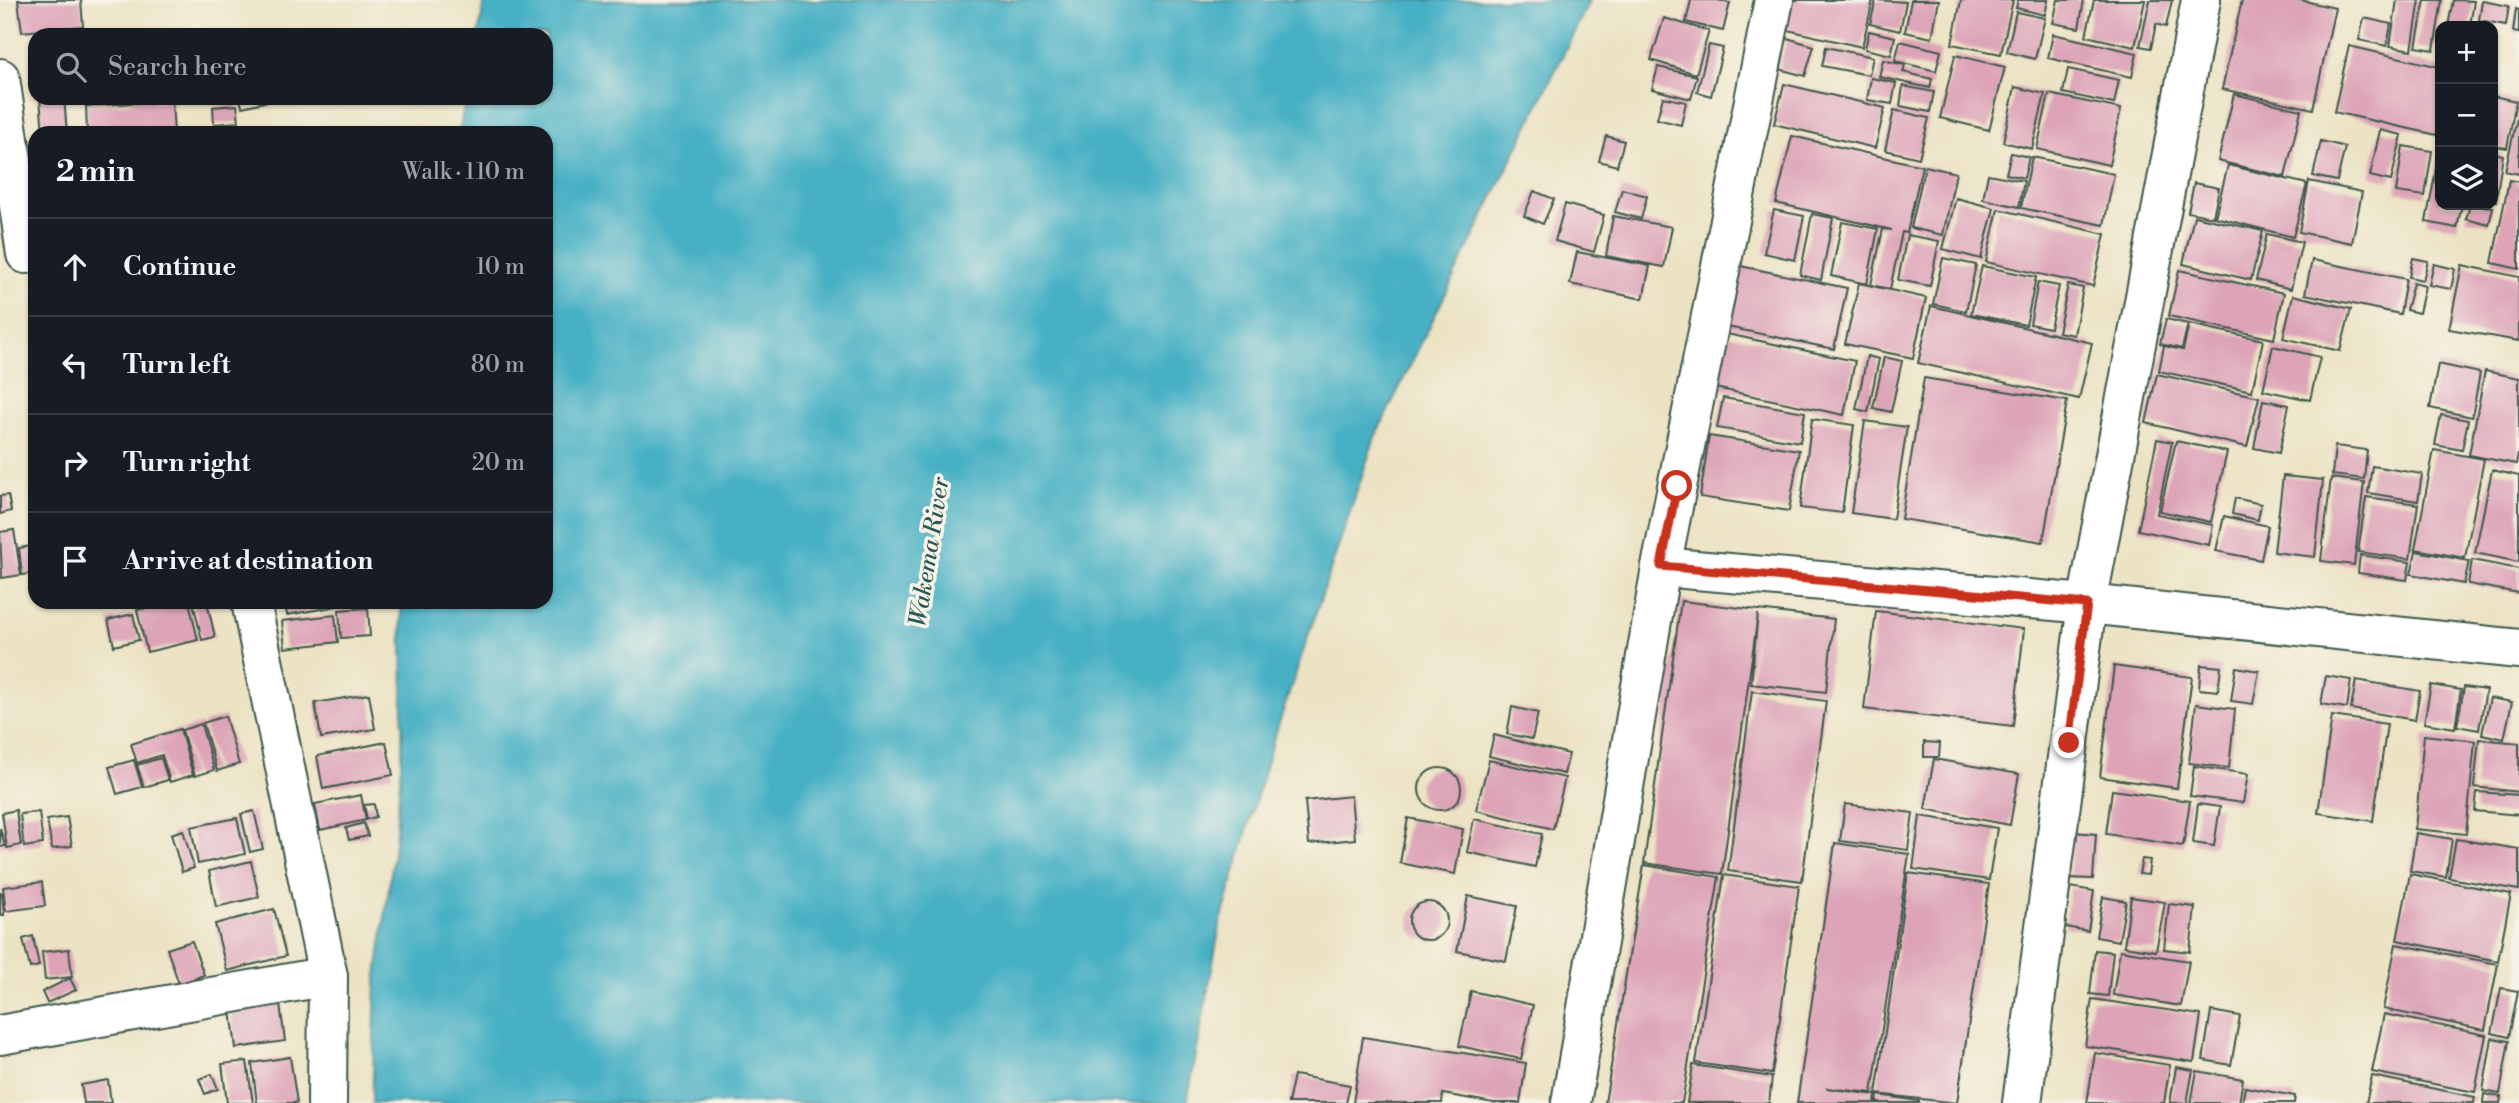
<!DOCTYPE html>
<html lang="en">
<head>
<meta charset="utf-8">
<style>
  :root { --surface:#171b24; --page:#242831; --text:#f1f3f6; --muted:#9ea1a6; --line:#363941 }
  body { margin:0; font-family:"Libre Bodoni",serif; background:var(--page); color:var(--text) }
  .controls { position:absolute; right:21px; top:21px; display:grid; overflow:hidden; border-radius:14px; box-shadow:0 2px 5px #0004 }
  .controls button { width:63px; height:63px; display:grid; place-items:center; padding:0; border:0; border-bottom:2px solid var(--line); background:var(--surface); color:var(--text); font:35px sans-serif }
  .stop { position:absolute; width:21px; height:21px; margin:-16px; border:5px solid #c8321e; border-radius:50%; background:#fff }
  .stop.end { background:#c8321e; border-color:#fff; box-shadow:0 2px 7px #0008 }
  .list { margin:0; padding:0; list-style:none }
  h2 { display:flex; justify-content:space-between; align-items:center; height:91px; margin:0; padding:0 28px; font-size:30px }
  h2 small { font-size:23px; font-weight:400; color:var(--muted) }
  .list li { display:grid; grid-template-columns:46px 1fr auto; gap:21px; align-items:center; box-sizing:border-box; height:98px; padding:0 28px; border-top:2px solid var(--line) }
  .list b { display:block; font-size:26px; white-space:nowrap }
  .list em { font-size:23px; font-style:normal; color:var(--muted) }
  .icon { flex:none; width:38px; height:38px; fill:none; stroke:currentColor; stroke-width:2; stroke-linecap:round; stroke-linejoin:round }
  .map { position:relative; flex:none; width:2519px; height:1103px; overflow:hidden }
  .search { position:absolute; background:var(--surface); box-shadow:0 2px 5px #0004; left:28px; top:28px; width:525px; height:77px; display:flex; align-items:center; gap:18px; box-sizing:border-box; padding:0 24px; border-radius:21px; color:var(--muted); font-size:26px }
  .panel { position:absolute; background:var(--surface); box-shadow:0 2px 5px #0004; left:28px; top:126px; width:525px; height:483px; border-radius:21px }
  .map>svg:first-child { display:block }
  .water { fill:#46b0c4; stroke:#32767c; stroke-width:2 }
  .building { fill:#dda4b8 }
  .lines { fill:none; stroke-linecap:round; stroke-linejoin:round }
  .minor-casing { stroke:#3e564a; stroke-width:42 }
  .minor { stroke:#fff; stroke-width:38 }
  .route { stroke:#c8321e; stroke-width:9 }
  .labels { text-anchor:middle; stroke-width:7; stroke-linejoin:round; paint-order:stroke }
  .water-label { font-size:24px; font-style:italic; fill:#295a58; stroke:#f7f3e8 }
</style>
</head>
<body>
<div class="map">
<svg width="2519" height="1103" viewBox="0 0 2519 1103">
  <rect width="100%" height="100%" fill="#f7f3e8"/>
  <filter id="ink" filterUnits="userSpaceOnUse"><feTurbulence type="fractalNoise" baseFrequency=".0143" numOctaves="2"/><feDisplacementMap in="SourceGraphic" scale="14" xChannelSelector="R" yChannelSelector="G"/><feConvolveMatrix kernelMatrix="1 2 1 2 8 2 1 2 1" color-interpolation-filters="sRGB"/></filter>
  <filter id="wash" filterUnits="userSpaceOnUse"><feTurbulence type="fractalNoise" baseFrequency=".00686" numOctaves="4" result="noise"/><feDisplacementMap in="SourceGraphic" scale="28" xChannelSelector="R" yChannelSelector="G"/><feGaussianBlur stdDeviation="1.57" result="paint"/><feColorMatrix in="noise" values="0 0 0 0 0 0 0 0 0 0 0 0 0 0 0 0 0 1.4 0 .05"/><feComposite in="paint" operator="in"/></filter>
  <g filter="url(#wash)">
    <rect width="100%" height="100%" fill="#ece3c4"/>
    <polygon class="water" points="485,0 1590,0 1375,437 1270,750 1220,925 1187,1103 372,1103 376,982 395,844 402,753 403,690 401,602 546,602 546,133 459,133 466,98 546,98 546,35 478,35"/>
    <g id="blocks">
      <g class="building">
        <polygon points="18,0 81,0 83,26 22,32"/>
        <polygon points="1691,0 1718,0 1730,3 1723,31 1686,22"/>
        <polygon points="1790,0 1873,0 1862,47 1783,29"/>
        <polygon points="1876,0 1906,2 1900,31 1870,24"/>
        <polygon points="1911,0 1939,0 1932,38 1905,32"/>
        <polygon points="1961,0 2013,0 2001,54 1952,44"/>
        <polygon points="2018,0 2048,0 2045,15 2016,8"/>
        <polygon points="2058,0 2084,0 2079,28 2053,23"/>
        <polygon points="2094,0 2145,0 2135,47 2086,36"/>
        <polygon points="2150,0 2172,0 2166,27 2156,24 2151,48 2140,46"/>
        <polygon points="2242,0 2300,0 2335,8 2313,109 2222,89"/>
        <polygon points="2397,0 2420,0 2412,50 2390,46"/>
        <polygon points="2425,0 2442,0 2434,50 2416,47"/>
        <polygon points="2453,0 2474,1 2470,26 2448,26"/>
        <polygon points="2482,1 2509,6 2506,25 2479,20"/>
        <polygon points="2516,9 2519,10 2519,33 2513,32"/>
        <polygon points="2016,12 2045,18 2035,59 2007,52"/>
        <polygon points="1664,18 1709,31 1696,74 1651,60"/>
        <polygon points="2364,18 2391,24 2387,46 2359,40"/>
        <polygon points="1869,31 1895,37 1891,55 1865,49"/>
        <polygon points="2053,34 2137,53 2132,77 2048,58"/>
        <polygon points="1787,38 1814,46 1805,76 1779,69"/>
        <polygon points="1900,41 1941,51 1936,71 1895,61"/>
        <polygon points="1709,45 1723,48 1711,96 1697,92"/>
        <polygon points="2349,46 2440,67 2440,119 2437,135 2334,112"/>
        <polygon points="1826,47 1873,57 1869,75 1822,66"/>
        <polygon points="1955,55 2005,67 1989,130 1940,118"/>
        <polygon points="1883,60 1905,65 1903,72 1932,79 1930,88 1879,77"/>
        <polygon points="1658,67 1697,76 1691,99 1652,89"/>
        <polygon points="2068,69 2119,80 2114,104 2063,93"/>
        <polygon points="1871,78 1896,83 1892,104 1867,100"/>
        <polygon points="1784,84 1885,108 1875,148 1774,124"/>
        <polygon points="1903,86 1934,92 1930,112 1900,106"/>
        <polygon points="2015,87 2045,94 2032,149 2003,142"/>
        <polygon points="2049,94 2121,109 2109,165 2037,149"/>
        <polygon points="2234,94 2301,110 2285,177 2218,161"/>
        <polygon points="2493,96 2516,101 2507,148 2493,146"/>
        <polygon points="1663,97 1686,102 1681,125 1657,119"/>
        <polygon points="40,98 64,98 67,133 43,133"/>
        <polygon points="86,98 129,98 129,100 86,104"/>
        <polygon points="132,98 154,98 154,102 172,101 174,133 87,133 86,106 148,102 132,102"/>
        <polygon points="240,98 269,98 269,101 242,107"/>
        <polygon points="237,105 239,122 214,124 213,107"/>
        <polygon points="1894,110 1929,118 1919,158 1885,150"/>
        <polygon points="2518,114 2519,114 2519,174 2505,171"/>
        <polygon points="2380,130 2402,135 2391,181 2370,176"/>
        <polygon points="1606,136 1624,141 1617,166 1599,161"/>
        <polygon points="1792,136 1922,166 1907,233 1902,232 1890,289 1871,285 1883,229 1892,230 1776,203"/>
        <polygon points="2321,141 2345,147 2337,181 2313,176"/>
        <polygon points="2403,146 2432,151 2425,196 2396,192"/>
        <polygon points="2011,153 2029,157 2024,178 2006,174"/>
        <polygon points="2439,153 2440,205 2462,205 2457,228 2426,222"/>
        <polygon points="2493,153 2503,155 2496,201 2493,201"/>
        <polygon points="2032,157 2114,174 2104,225 2021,208"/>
        <polygon points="2228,165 2307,184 2293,237 2215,217"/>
        <polygon points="1925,166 1956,173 1943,235 1911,228"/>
        <polygon points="1988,174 2024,181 2019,207 1983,199"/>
        <polygon points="2509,180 2519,182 2519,269 2492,263"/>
        <polygon points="2309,181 2362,192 2352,243 2299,232"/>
        <polygon points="2194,183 2219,188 2213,217 2188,212"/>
        <polygon points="1622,189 1647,196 1641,219 1615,212"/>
        <polygon points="1534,191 1554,199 1543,224 1524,216"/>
        <polygon points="1956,198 1994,208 1981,259 1943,249"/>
        <polygon points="1565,204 1604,215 1594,252 1555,241"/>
        <polygon points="2470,205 2493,207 2489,225 2466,219"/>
        <polygon points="1998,209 2105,234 2093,286 1986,262"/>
        <polygon points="1774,210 1804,216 1795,260 1764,253"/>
        <polygon points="1812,214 1833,218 1821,280 1800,275"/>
        <polygon points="1613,216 1672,227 1664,267 1606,256"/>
        <polygon points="2194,216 2263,231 2251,280 2183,264"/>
        <polygon points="1842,222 1878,229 1867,284 1831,276"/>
        <polygon points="2267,234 2302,242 2291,289 2256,280"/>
        <polygon points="1907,235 1939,241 1930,286 1898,280"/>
        <polygon points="1577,252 1650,266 1643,299 1570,284"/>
        <polygon points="1943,258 1976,265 1966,311 1933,304"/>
        <polygon points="2413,258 2428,261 2423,280 2409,277"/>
        <polygon points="2312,260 2406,279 2400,314 2305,294"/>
        <polygon points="2434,264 2455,269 2451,289 2429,285"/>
        <polygon points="2462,265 2519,277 2519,341 2449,329"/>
        <polygon points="1740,266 1847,288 1834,349 1727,327"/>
        <polygon points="1982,266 2036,277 2026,325 1971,314"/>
        <polygon points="2179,270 2284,293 2274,339 2169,316"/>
        <polygon points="2038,282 2059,286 2050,328 2030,324"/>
        <polygon points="1859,283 1926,298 1913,358 1845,344"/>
        <polygon points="2413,283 2425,286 2419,313 2406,310"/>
        <polygon points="2068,285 2083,288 2074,335 2058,332"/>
        <polygon points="2293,295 2351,309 2340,351 2283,338"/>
        <polygon points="1931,306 2092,343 2079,399 1918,363"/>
        <polygon points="2166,319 2188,324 2182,349 2160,344"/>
        <polygon points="2189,324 2263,340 2252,391 2159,371 2164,346 2183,350"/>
        <polygon points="1722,333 1855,361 1844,415 1710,387"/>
        <polygon points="2273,346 2320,357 2310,400 2263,390"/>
        <polygon points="1867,356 1879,359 1868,412 1856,409"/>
        <polygon points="1884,357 1902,361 1891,412 1873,408"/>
        <polygon points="2438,364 2480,373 2472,417 2430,408"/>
        <polygon points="2485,371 2519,378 2519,450 2516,464 2469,455"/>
        <polygon points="2157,374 2259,397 2247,447 2146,423"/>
        <polygon points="1924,378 2067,401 2043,542 1901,519"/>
        <polygon points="1723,398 1805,412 1800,442 1717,428"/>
        <polygon points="2263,400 2289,405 2279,453 2254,448"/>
        <polygon points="2441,415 2468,420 2462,450 2435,445"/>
        <polygon points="1812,419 1854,425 1842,513 1800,508"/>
        <polygon points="1865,421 1907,427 1893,519 1851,513"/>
        <polygon points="1709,436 1799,450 1789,511 1700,497"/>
        <polygon points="2157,439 2172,442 2157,514 2213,525 2209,545 2138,530"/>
        <polygon points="2176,441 2227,452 2211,522 2160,511"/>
        <polygon points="2335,446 2367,450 2364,479 2332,475"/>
        <polygon points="2434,450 2484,459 2465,558 2415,549"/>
        <polygon points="2372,466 2422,474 2418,501 2368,493"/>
        <polygon points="2492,470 2519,476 2519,562 2475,553"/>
        <polygon points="2283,476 2323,480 2315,557 2274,552"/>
        <polygon points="2331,478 2364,482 2354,565 2321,561"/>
        <polygon points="8,495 11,511 0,514 0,496"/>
        <polygon points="2366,497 2418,504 2410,559 2358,552"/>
        <polygon points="2235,498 2261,504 2258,520 2232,514"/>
        <polygon points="2224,516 2268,526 2261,560 2216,551"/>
        <polygon points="14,530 21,575 2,578 0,532"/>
        <polygon points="32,546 35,573 22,575 19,548"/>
        <polygon points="2416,551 2469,561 2464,584 2411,574"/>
        <polygon points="2360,555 2410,562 2407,580 2358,573"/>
        <polygon points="2472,560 2519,569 2519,593 2468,584"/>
        <polygon points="1681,601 1834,619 1826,692 1751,684 1758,614 1722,874 1644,863"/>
        <polygon points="173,602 189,602 198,640 147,652 137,610"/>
        <polygon points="193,602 207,602 215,637 202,640"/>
        <polygon points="285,602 344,602 344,605 287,615"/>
        <polygon points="368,608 370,636 341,638 339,610"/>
        <polygon points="1876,611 2024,629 2013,726 1864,709"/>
        <polygon points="133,614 139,640 114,646 108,620"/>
        <polygon points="335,615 338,642 285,648 282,621"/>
        <polygon points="2201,665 2221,667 2218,691 2199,689"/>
        <polygon points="2114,666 2192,677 2177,788 2100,777"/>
        <polygon points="2236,667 2259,671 2253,704 2231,701"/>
        <polygon points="2326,676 2351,680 2347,708 2321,704"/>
        <polygon points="2356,680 2420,691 2415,720 2351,709"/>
        <polygon points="2431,685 2461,690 2455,728 2424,723"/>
        <polygon points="2464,687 2486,690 2479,730 2457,726"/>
        <polygon points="1752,691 1826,701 1802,881 1728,871"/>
        <polygon points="369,694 375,729 321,738 315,703"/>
        <polygon points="2490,698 2512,702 2504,739 2482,734"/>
        <polygon points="2196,704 2235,709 2229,768 2189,763"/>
        <polygon points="1512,707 1538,713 1532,739 1507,734"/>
        <polygon points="225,716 239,764 217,771 203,723"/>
        <polygon points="2332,716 2387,724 2373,821 2318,813"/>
        <polygon points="201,724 214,770 195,776 182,730"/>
        <polygon points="180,729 193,775 170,782 162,755 137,763 131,744"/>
        <polygon points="1494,735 1569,754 1564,774 1489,756"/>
        <polygon points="2424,735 2475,741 2466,834 2415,829"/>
        <polygon points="2479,739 2519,743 2519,792 2474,787"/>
        <polygon points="386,742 393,775 323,789 317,756"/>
        <polygon points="1924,742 1940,743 1939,757 1924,757"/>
        <polygon points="161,758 168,780 144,787 137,765"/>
        <polygon points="1934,759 2019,774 2010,825 1925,809"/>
        <polygon points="134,760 142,787 117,794 109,767"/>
        <polygon points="1489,760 1565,778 1553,829 1476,810"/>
        <polygon points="2194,766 2248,774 2243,803 2190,796"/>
        <circle cx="1440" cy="789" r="21"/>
        <polygon points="2112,790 2190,801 2183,846 2106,834"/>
        <polygon points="2477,792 2519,795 2519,815 2475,811"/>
        <polygon points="361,795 366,820 320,830 315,804"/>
        <polygon points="1351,796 1355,839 1309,844 1305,801"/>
        <polygon points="374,804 376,817 367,819 364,805"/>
        <polygon points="1845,804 1913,813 1908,850 1840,841"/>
        <polygon points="2198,804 2220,807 2214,846 2193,843"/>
        <polygon points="16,810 21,845 7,848 2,813"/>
        <polygon points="254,811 263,849 250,852 241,814"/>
        <polygon points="39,812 43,844 24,847 20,814"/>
        <polygon points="1920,816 1997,828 1989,880 1913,869"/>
        <polygon points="67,817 72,846 52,849 47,820"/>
        <polygon points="237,818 245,854 198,864 191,827"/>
        <polygon points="1408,818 1463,829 1455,874 1400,863"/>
        <polygon points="1474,819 1542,834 1535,867 1467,852"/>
        <polygon points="364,823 368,836 349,840 346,828"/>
        <polygon points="0,828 5,846 0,847"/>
        <polygon points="183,830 194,868 182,872 171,834"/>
        <polygon points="2073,832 2096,834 2093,879 2069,878"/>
        <polygon points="2416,833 2452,839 2446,877 2410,871"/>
        <polygon points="2456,839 2519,849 2519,890 2449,878"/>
        <polygon points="1835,843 1909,854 1872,1093 1826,1088 1876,1095 1875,1103 1797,1103"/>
        <polygon points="2142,859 2150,860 2148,875 2139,874"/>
        <polygon points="251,861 259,897 216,907 209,871"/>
        <polygon points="1644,865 1719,877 1682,1103 1605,1103"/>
        <polygon points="1908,873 1989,884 1957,1103 1876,1094"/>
        <polygon points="2410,874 2511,894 2498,961 2397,940"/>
        <polygon points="1724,875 1799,886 1772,1074 1696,1063"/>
        <polygon points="42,882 45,906 6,911 3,887"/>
        <polygon points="2070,887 2094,891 2088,931 2065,927"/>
        <polygon points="0,893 2,893 4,915 0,915"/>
        <polygon points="1468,896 1517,906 1506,961 1457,951"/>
        <polygon points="2103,897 2126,901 2119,941 2096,937"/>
        <polygon points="2131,897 2165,902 2156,951 2124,946"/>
        <circle cx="1428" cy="921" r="19"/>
        <polygon points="2169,904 2195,907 2190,952 2164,949"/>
        <polygon points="274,909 286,956 227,971 215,924"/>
        <polygon points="33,936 39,966 30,968 23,939"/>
        <polygon points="192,941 204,975 179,984 167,949"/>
        <polygon points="2396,944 2498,964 2485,1030 2383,1009"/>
        <polygon points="69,949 72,977 45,980 42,952"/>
        <polygon points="2095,950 2113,952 2108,996 2090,994"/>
        <polygon points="2120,950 2189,961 2181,1006 2113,995"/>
        <polygon points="70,978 76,990 47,1003 42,992"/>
        <polygon points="2501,988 2518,991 2509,1037 2492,1033"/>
        <polygon points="1471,991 1533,1005 1521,1059 1459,1046"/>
        <polygon points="2092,999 2201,1015 2194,1062 2085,1046"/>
        <polygon points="280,1004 285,1041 236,1048 231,1011"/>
        <polygon points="2211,1011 2240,1016 2231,1065 2203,1060"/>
        <polygon points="2384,1014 2486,1035 2475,1092 2372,1072"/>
        <polygon points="1363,1037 1526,1063 1520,1103 1494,1103 1443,1094 1442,1103 1353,1103"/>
        <polygon points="2492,1038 2509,1041 2500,1094 2483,1091"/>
        <polygon points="2095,1053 2170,1065 2164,1103 2087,1103"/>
        <polygon points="290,1057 297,1103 257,1103 252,1063"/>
        <polygon points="247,1061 253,1103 227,1103 222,1064"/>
        <polygon points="1693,1065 1772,1077 1769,1103 1687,1103"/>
        <polygon points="2176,1067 2193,1070 2187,1103 2170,1103"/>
        <polygon points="2197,1071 2243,1079 2239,1103 2191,1103"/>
        <polygon points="212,1074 218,1089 205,1094 199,1079"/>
        <polygon points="1294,1075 1350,1085 1346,1103 1288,1103"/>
        <polygon points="2372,1076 2475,1097 2474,1103 2366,1103"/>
        <polygon points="108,1080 111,1103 84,1103 81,1085"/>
        <polygon points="2245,1087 2295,1096 2294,1103 2242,1103"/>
        <polygon points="2484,1094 2501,1097 2500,1103 2483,1103"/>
        <polygon points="1878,1095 1919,1101 1919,1103 1877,1103"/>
      </g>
    </g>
  </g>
  <g filter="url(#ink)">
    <use href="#blocks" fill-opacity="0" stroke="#3e564a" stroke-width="2"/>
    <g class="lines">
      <g class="minor-casing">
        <g id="minor">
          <polyline points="0,78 26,254"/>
          <polyline points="1661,567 2087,604 2519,649"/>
          <polyline points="251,602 328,976 327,1103"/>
          <polyline points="0,1035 328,976"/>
          <polyline points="1571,1103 1661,567 1774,0"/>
          <polyline points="2022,1103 2087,604 2201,0"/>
        </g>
      </g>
      <use href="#minor" class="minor"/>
    </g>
  </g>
  <g class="lines" filter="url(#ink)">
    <polyline class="route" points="1677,486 1661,566 2087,604 2069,743"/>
  </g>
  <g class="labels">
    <g class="water-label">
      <text transform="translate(929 552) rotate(-81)" y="8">Wakema River</text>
    </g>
  </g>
</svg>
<div class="controls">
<button>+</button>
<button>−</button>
<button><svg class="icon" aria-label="layers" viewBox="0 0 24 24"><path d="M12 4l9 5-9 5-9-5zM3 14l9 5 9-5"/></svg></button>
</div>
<div class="stop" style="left:1677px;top:486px"></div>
<div class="stop end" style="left:2069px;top:743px"></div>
<div class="search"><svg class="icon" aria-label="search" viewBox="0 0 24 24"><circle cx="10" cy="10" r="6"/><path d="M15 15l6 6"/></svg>Search here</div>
<section class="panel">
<h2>2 min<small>Walk · 110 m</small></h2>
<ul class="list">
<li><svg class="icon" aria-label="ahead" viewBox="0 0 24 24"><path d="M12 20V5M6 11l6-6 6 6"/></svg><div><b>Continue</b></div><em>10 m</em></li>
<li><svg class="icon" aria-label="left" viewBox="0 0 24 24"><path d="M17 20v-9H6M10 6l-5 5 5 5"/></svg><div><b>Turn left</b></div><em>80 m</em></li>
<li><svg class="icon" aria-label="right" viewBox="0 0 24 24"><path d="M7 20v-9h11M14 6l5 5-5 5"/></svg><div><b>Turn right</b></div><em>20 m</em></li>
<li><svg class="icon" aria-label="arrive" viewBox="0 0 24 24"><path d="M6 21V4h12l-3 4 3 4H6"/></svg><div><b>Arrive at destination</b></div></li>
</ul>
</section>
</div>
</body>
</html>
